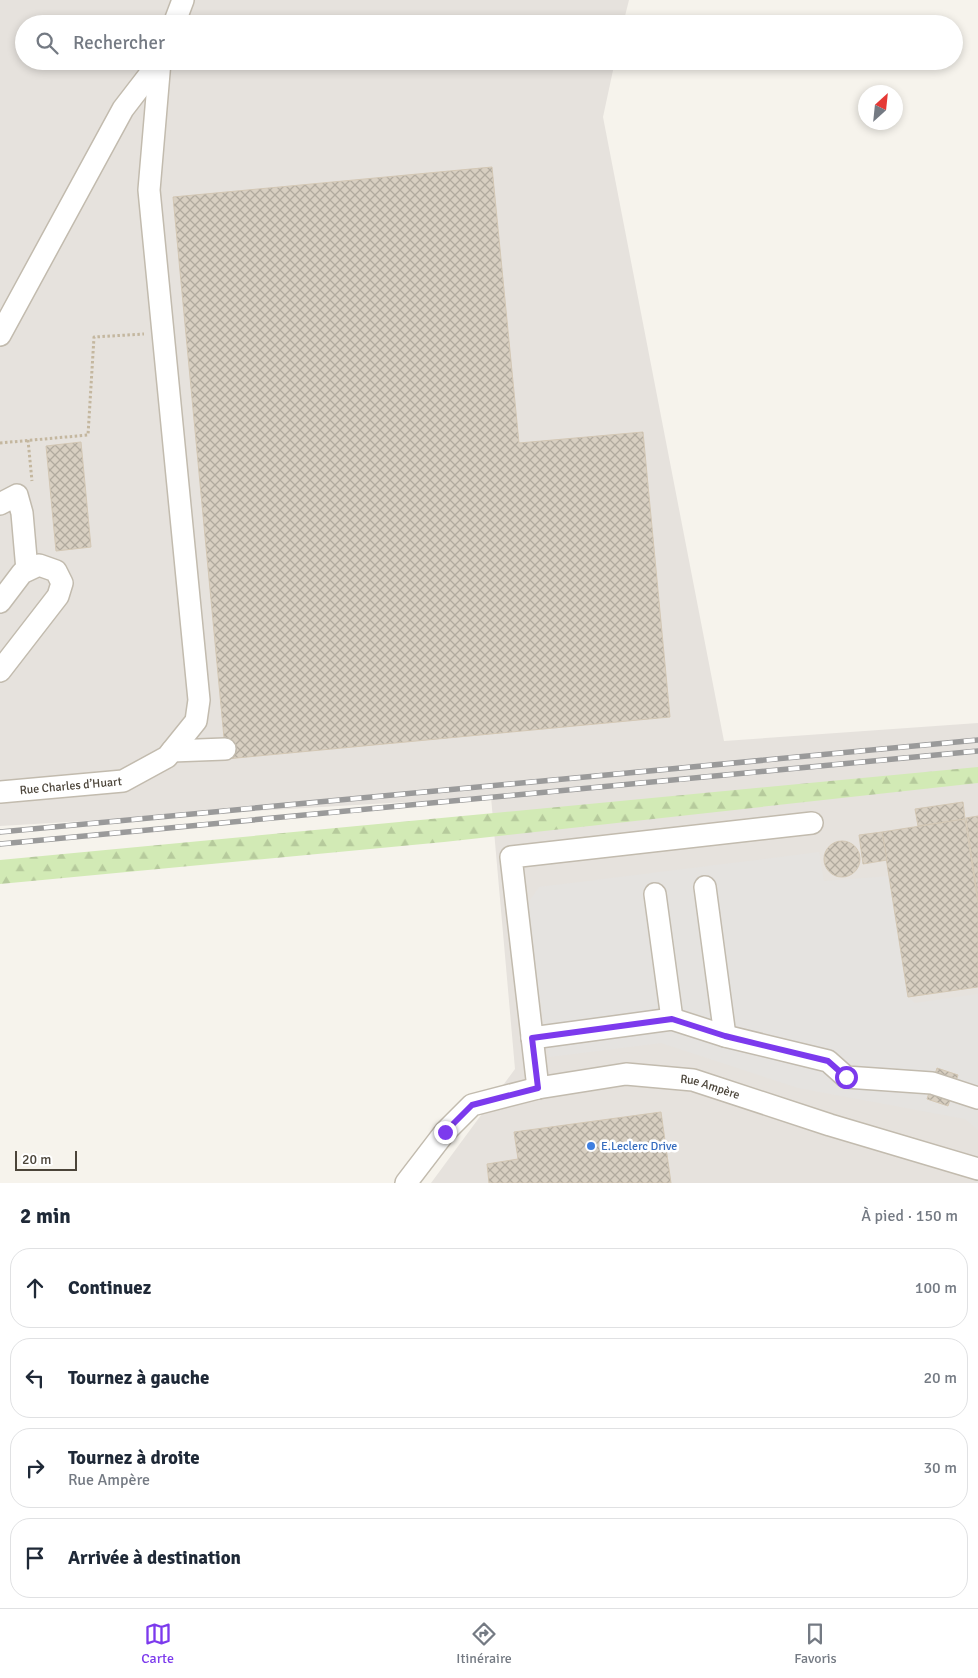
<!DOCTYPE html>
<html lang="fr">
<head>
<meta charset="utf-8">
<style>
  :root { --surface:#fff; --page:#f6f6f7; --text:#1f2937; --muted:#747a83; --line:#e0e1e3; --accent:#7c3aed }
  body { margin:0; font-family:Signika,sans-serif; background:var(--page); color:var(--text) }
  .compass { position:absolute; left:858px; top:85px; width:45px; height:45px; border-radius:50%; background:var(--surface); box-shadow:0 2px 8px #0003; rotate:27deg }
  .scale { position:absolute; left:15px; bottom:12px; width:62px; box-sizing:border-box; padding-left:5px; border:2px solid #4b4439; border-top:0; font-size:14px; line-height:18px; white-space:nowrap; color:#4b4439; -webkit-text-stroke:4px #fff; paint-order:stroke }
  .stop { position:absolute; width:15px; height:15px; margin:-11px; border:4px solid #7c3aed; border-radius:50%; background:#fff }
  .stop.end { background:#7c3aed; border-color:#fff; box-shadow:0 1px 5px #0008 }
  .list { margin:0; padding:0; list-style:none }
  h2 { display:flex; justify-content:space-between; align-items:center; height:65px; margin:0; padding:0 20px; font-size:21px }
  h2 small { font-size:16px; font-weight:400; color:var(--muted) }
  .list li { display:grid; grid-template-columns:32px 1fr auto; gap:15px; align-items:center; box-sizing:border-box; height:80px; margin:0 10px 10px; padding:0 10px; border:1px solid var(--line); border-radius:20px }
  .list b { display:block; font-size:19px; white-space:nowrap }
  .list p { margin:0; font-size:16px; white-space:nowrap; color:var(--muted) }
  .list em { font-size:16px; font-style:normal; color:var(--muted) }
  .icon { flex:none; width:28px; height:28px; fill:none; stroke:currentColor; stroke-width:2; stroke-linecap:round; stroke-linejoin:round }
  .map { position:relative; flex:none; width:978px; height:1183px; overflow:hidden }
  .search { position:absolute; background:var(--surface); box-shadow:0 2px 8px #0003; left:15px; right:15px; top:15px; height:55px; display:flex; align-items:center; gap:12px; box-sizing:border-box; padding:0 18px; border-radius:28px; color:var(--muted); font-size:19px }
  .sheet { height:425px; background:var(--surface) }
  nav { display:flex; justify-content:space-around; align-items:center; box-sizing:border-box; height:70px; border-top:1px solid var(--line); background:var(--surface); font-size:14px; color:var(--muted) }
  nav a { display:grid; justify-items:center; gap:2px }
  nav .on { color:var(--accent) }
  .map>svg:first-child { display:block }
  .industrial { fill:#e6e2dd }
  .forest { fill:url(#forest-firs) }
  .parking { fill:#e5e3e0 }
  .building { fill:url(#building-cross-hatch); stroke:#d3c7b4 }
  .lines { fill:none; stroke-linecap:round; stroke-linejoin:round }
  .minor-casing { stroke:#c2bbae; stroke-width:24 }
  .path { stroke:#c4b79f; stroke-width:3; stroke-dasharray:2.5 2.5; stroke-linecap:butt }
  .minor { stroke:#fff; stroke-width:21 }
  .rail-casing { stroke:#9a9a9a; stroke-width:5.5 }
  .rail { stroke:#fff; stroke-width:4; stroke-dasharray:11; stroke-linecap:butt }
  .route { stroke:#7c3aed; stroke-width:6 }
  .shop-dot { fill:#3f7fe0; stroke:#fff; stroke-width:2 }
  .labels { text-anchor:middle; stroke-width:5; stroke-linejoin:round; paint-order:stroke }
  .street-label { font-size:12px; fill:#4b4439; stroke:#fff }
  .shop-label { font-size:12px; fill:#366cbe; stroke:#fff; text-anchor:start }
</style>
</head>
<body>
<div class="map">
<svg width="978" height="1183" viewBox="0 0 978 1183">
  <defs>
    <pattern id="forest-firs" width="22" height="20" patternUnits="userSpaceOnUse" patternTransform="scale(1.25)"><rect width="22" height="20" fill="#d2eab5"/><path d="M5 1l3.5 6h-7zM16 11l3.5 6h-7z" fill="#b6ca9c"/></pattern>
    <pattern id="building-cross-hatch" width="8" height="8" patternUnits="userSpaceOnUse" patternTransform="scale(1.25)"><rect width="8" height="8" fill="#d8cfc1"/><path d="M0 0l8 8M0 8l8-8" fill="none" stroke="#b1aa9e"/></pattern>
  </defs>
  <rect width="100%" height="100%" fill="#f6f3ec"/>
  <polygon class="industrial" points="0,0 629,0 623,24 24,24 24,61 615,61 603,117 724,741 978,723 978,1183 431,1183 515,1069 491,797 0,826"/>
  <polygon class="forest" points="978,767 978,783 444,842 0,884 0,860"/>
  <polygon class="parking" points="819,852 824,881 890,876 908,997 915,1003 978,994 978,1130 965,1119 798,1088 661,1043 549,1057 526,906 539,887"/>
  <g class="building">
    <polygon points="492,167 519,443 643,432 670,717 226,759 173,197"/>
    <polygon points="81,442 91,547 56,551 46,446"/>
    <polygon points="963,802 965,819 918,826 915,809"/>
    <polygon points="978,816 978,900 966,818"/>
    <polygon points="965,819 978,903 978,987 908,997 882,832"/>
    <polygon points="882,832 887,860 863,864 859,835"/>
    <circle cx="842" cy="859" r="18"/>
    <polygon points="937,1068 958,1075 948,1106 927,1099"/>
    <polygon points="661,1112 671,1183 489,1183 487,1164 518,1159 514,1132"/>
  </g>
  <g class="lines">
    <g class="minor-casing">
      <g id="minor">
        <polyline points="174,24 183,0"/>
        <polyline points="0,335 123,109 160,61"/>
        <polyline points="0,504 17,495 22,513 27,570"/>
        <polyline points="0,602 22,573 39,565 56,571 62,583 58,596 0,671"/>
        <polyline points="172,751 225,749"/>
        <path id="s1" d="M 0,792 L 123,781 L 167,757 L 196,721 L 199,700 L 149,190 L 160,61"/>
        <polyline points="705,887 725,1036"/>
        <polyline points="655,894 672,1019"/>
        <polyline points="532,1038 672,1019 725,1036 828,1061 846,1077 932,1083 978,1098"/>
        <polyline points="538,1088 511,857 812,823"/>
        <path id="s2" d="M 406,1183 L 445,1132 L 472,1105 L 538,1088 L 626,1074 L 693,1080 L 830,1125 L 978,1169"/>
      </g>
    </g>
    <g class="path">
      <polyline points="28,440 32,481"/>
      <polyline points="0,443 88,435 94,337 144,334"/>
    </g>
    <use href="#minor" class="minor"/>
    <g class="rail-casing">
      <g id="rail">
        <polyline points="0,832 978,740"/>
        <polyline points="0,844 978,751"/>
      </g>
    </g>
    <use href="#rail" class="rail"/>
  </g>
  <g class="lines">
    <polyline class="route" points="445,1132 472,1105 538,1088 532,1038 672,1019 725,1036 828,1061 846,1077"/>
  </g>
  <circle class="shop-dot" cx="591" cy="1146" r="5"/>
  <g class="labels">
    <g class="street-label">
      <text dy="4" stroke="none"><textPath href="#s1" startOffset="71">Rue Charles d’Huart</textPath></text>
      <text dy="4" stroke="none"><textPath href="#s2" startOffset="345">Rue Ampère</textPath></text>
    </g>
    <g class="shop-label">
      <text x="601" y="1150">E.Leclerc Drive</text>
    </g>
  </g>
</svg>
<svg class="compass" viewBox="-18 -18 36 36"><path d="M0-13l5 13h-10z" fill="#e53935"/><path d="M0 13l5-13h-10z" fill="#747a83"/></svg>
<div class="scale">20 m</div>
<div class="stop" style="left:846px;top:1077px"></div>
<div class="stop end" style="left:445px;top:1132px"></div>
<div class="search"><svg class="icon" aria-label="search" viewBox="0 0 24 24"><circle cx="10" cy="10" r="6"/><path d="M15 15l6 6"/></svg>Rechercher</div>
</div>
<section class="sheet">
<h2>2 min<small>À pied · 150 m</small></h2>
<ul class="list">
<li><svg class="icon" aria-label="ahead" viewBox="0 0 24 24"><path d="M12 20V5M6 11l6-6 6 6"/></svg><div><b>Continuez</b></div><em>100 m</em></li>
<li><svg class="icon" aria-label="left" viewBox="0 0 24 24"><path d="M17 20v-9H6M10 6l-5 5 5 5"/></svg><div><b>Tournez à gauche</b></div><em>20 m</em></li>
<li><svg class="icon" aria-label="right" viewBox="0 0 24 24"><path d="M7 20v-9h11M14 6l5 5-5 5"/></svg><div><b>Tournez à droite</b><p>Rue Ampère</p></div><em>30 m</em></li>
<li><svg class="icon" aria-label="arrive" viewBox="0 0 24 24"><path d="M6 21V4h12l-3 4 3 4H6"/></svg><div><b>Arrivée à destination</b></div></li>
</ul>
</section>
<nav>
<a class="on"><svg class="icon" aria-label="map" viewBox="0 0 24 24"><path d="M3 6l6-2 6 2 6-2v14l-6 2-6-2-6 2zM9 4v14M15 6v14"/></svg>Carte</a>
<a><svg class="icon" aria-label="directions" viewBox="0 0 24 24"><path d="M12 3l9 9-9 9-9-9zM9 14v-3h6M13 9l2 2-2 2"/></svg>Itinéraire</a>
<a><svg class="icon" aria-label="saved" viewBox="0 0 24 24"><path d="M7 4h10v16l-5-4-5 4z"/></svg>Favoris</a>
</nav>
</body>
</html>
